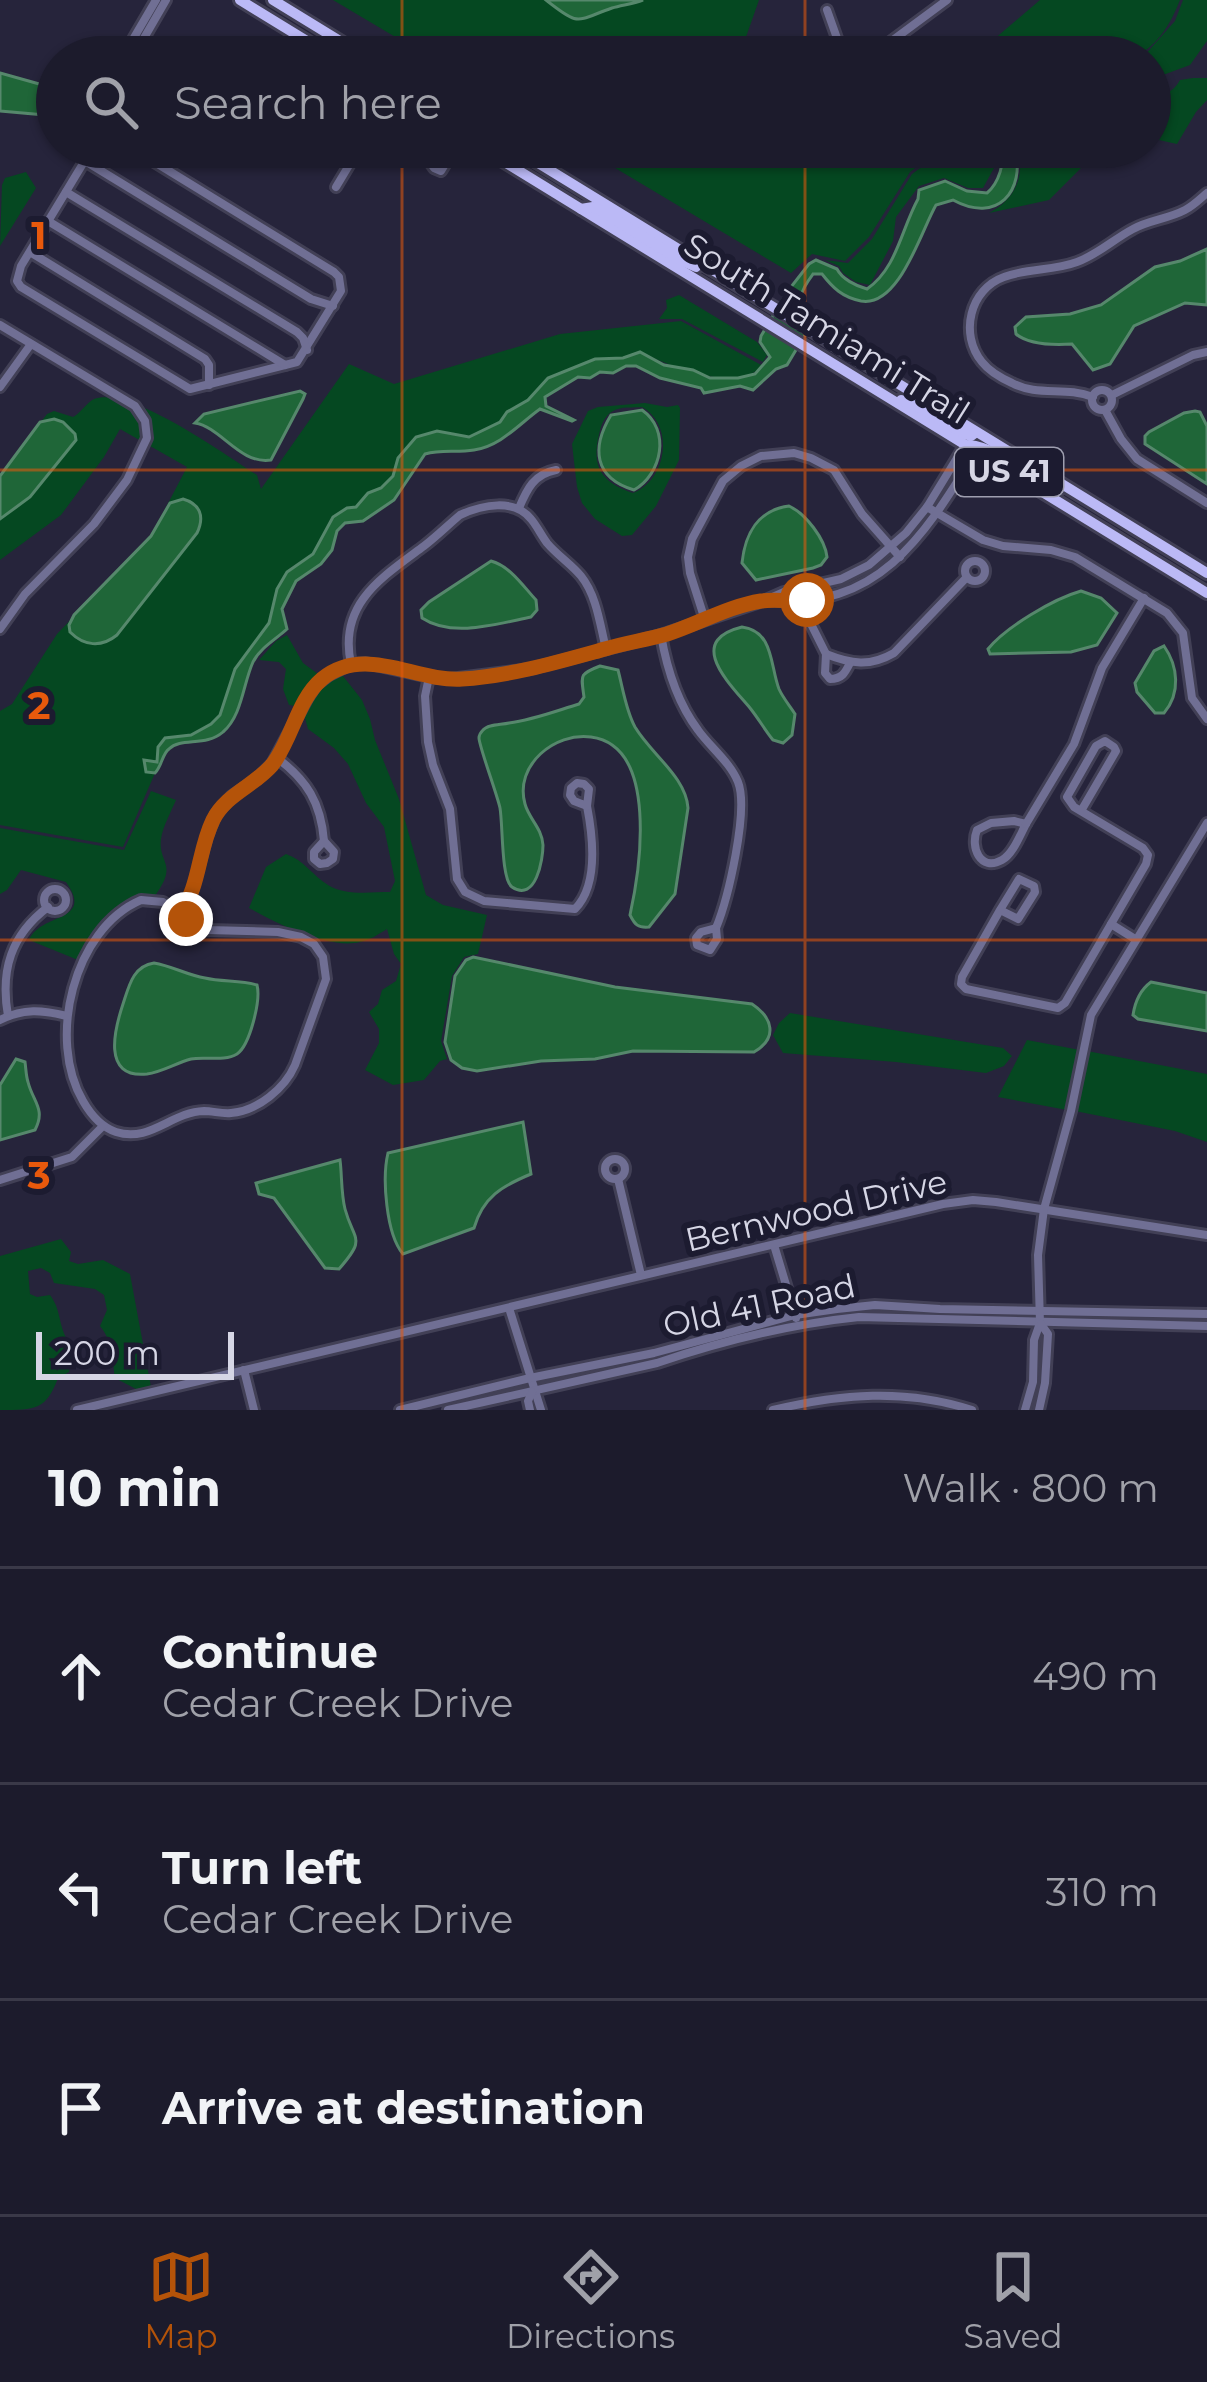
<!DOCTYPE html>
<html lang="en">
<head>
<meta charset="utf-8">
<style>
  :root { --surface:#1c1b2c; --page:#252434; --text:#f1f3f6; --muted:#a0a1a9; --line:#3a3948; --accent:#b45309 }
  body { margin:0; font-family:Montserrat,sans-serif; background:var(--page); color:var(--text) }
  .scale { position:absolute; left:36px; bottom:30px; width:198px; box-sizing:border-box; padding-left:12px; border:6px solid #d6d6e5; border-top:0; font-size:33px; line-height:42px; white-space:nowrap; color:#d6d6e5; -webkit-text-stroke:9px #1c1b30; paint-order:stroke }
  .stop { position:absolute; width:36px; height:36px; margin:-27px; border:9px solid #b45309; border-radius:50%; background:#fff }
  .stop.end { background:#b45309; border-color:#fff; box-shadow:0 3px 12px #0008 }
  .list { margin:0; padding:0; list-style:none }
  h2 { display:flex; justify-content:space-between; align-items:center; height:156px; margin:0; padding:0 48px; font-size:51px }
  h2 small { font-size:39px; font-weight:400; color:var(--muted) }
  .list li { display:grid; grid-template-columns:78px 1fr auto; gap:36px; align-items:center; box-sizing:border-box; height:216px; padding:0 48px; border-top:3px solid var(--line) }
  .list b { display:block; font-size:45px; white-space:nowrap }
  .list p { margin:0; font-size:39px; white-space:nowrap; color:var(--muted) }
  .list em { font-size:39px; font-style:normal; color:var(--muted) }
  .icon { flex:none; width:66px; height:66px; fill:none; stroke:currentColor; stroke-width:2; stroke-linecap:round; stroke-linejoin:round }
  .map { position:relative; flex:none; width:1207px; height:1410px; overflow:hidden }
  .search { position:absolute; background:var(--surface); box-shadow:0 3px 9px #0004; left:36px; right:36px; top:36px; height:132px; display:flex; align-items:center; gap:30px; box-sizing:border-box; padding:0 42px; border-radius:66px; color:var(--muted); font-size:45px }
  .sheet { height:804px; background:var(--surface) }
  nav { display:flex; justify-content:space-around; align-items:center; box-sizing:border-box; height:168px; border-top:3px solid var(--line); background:var(--surface); font-size:33px; color:var(--muted) }
  nav a { display:grid; justify-items:center; gap:6px }
  nav .on { color:var(--accent) }
  .map>svg:first-child { display:block }
  .green { fill:#054821; fill-rule:evenodd }
  .water { fill:#1f6638; stroke:#56886c; stroke-width:3 }
  .lines { fill:none; stroke-linecap:round; stroke-linejoin:round }
  .minor-casing { stroke:#424056; stroke-width:14 }
  .major-casing { stroke:#424056; stroke-width:16 }
  .minor { stroke:#706f94; stroke-width:8 }
  .major { stroke:#bbb9f6; stroke-width:10 }
  .route { stroke:#b45309; stroke-width:15 }
  .grid { fill:none; stroke:#e8590c; stroke-width:3; stroke-opacity:0.55 }
  .labels { text-anchor:middle; stroke-width:12; stroke-linejoin:round; paint-order:stroke }
  .shield { fill:#1c1b30; stroke:#9e9eaf; stroke-width:3 }
  .shield-label { font-size:30px; font-weight:bold; fill:#d6d6e5 }
  .street-label { font-size:33px; fill:#d6d6e5; stroke:#1c1b30 }
  .grid-label { font-size:39px; text-anchor:middle; font-weight:bold; fill:#e8590c; stroke:#1c1b30; stroke-width:12; stroke-linejoin:round; paint-order:stroke }
</style>
</head>
<body>
<div class="map">
<svg width="1207" height="1410" viewBox="0 0 1207 1410">
  <rect width="100%" height="100%" fill="#26243b"/>
  <g class="green">
    <polygon points="333,0 759,0 739,57 429,57"/>
    <path d="M 1040,0 L 1180,0 C 1171,23 1156,50 1131,57 L 973,57 Z"/>
    <polygon points="1183,0 1207,0 1207,41 1190,65 1163,75 1150,71 1150,57 1143,57 1175,21"/>
    <path d="M 1193,78 L 1207,78 L 1207,100 L 1196,112 L 1177,144 L 1150,138 L 1150,97 C 1164,94 1172,94 1180,80 Z"/>
    <polygon points="580,147 773,147 798,163 841,147 943,147 910,172 869,237 845,261 812,254 791,273"/>
    <polygon points="949,147 990,147 994,168 983,188 968,188 944,178 919,186 896,217 893,241 870,285 856,282 843,273 839,266 825,260 848,263 872,239 912,174"/>
    <path d="M 1018,147 L 1102,147 L 1049,200 L 989,213 C 1016,199 1025,176 1018,147 Z"/>
    <polygon points="26,172 36,188 0,246 2,185 5,178"/>
    <polygon points="679,295 757,342 767,355 763,362 682,319 659,319 667,308 666,300"/>
    <path d="M 681,321 L 763,366 C 734,394 671,366 640,352 L 623,358 L 595,359 L 554,375 L 528,400 L 507,412 L 500,422 L 469,437 L 437,431 L 416,437 L 398,458 L 393,476 L 381,488 L 368,493 L 356,507 L 347,508 L 330,520 L 313,554 L 290,568 L 276,595 L 269,623 L 235,669 L 220,715 L 211,724 L 191,735 L 171,736 L 158,747 L 158,758 L 151,774 L 155,773 L 123,847 L 0,825 L 0,711 L 12,704 L 57,634 L 151,536 L 187,467 L 120,429 L 104,457 L 61,515 L 0,560 L 0,475 L 47,414 L 54,411 L 73,417 C 81,413 86,403 94,399 C 129,385 226,455 257,475 L 261,489 L 349,364 L 394,384 L 560,334 Z"/>
    <path d="M 645,403 L 667,407 L 678,405 L 680,408 L 679,460 L 656,506 L 632,535 L 622,536 L 595,519 L 582,503 L 577,487 L 572,444 L 588,411 L 598,407 ZM 642,407 C 675,425 667,480 633,493 C 602,483 591,467 599,435 C 601,425 604,416 613,411 C 621,406 633,408 642,407 Z"/>
    <path d="M 287,635 L 303,663 L 318,674 L 323,686 L 336,676 L 343,676 L 362,700 L 370,719 L 375,740 L 399,799 L 426,895 L 443,905 L 487,915 L 478,954 L 464,957 L 452,976 L 441,1041 L 447,1059 L 440,1061 L 424,1080 L 393,1085 L 365,1070 L 379,1043 L 379,1029 L 369,1012 L 378,1004 L 382,990 L 396,981 L 401,964 L 394,954 L 387,929 C 379,934 370,940 360,942 C 330,950 276,923 249,908 L 266,867 L 286,854 C 304,860 313,876 328,885 C 346,896 370,892 390,892 L 395,881 L 384,827 L 366,803 L 348,764 L 334,748 L 308,729 L 305,718 L 296,706 L 289,705 L 283,689 L 286,669 L 279,662 L 259,660 L 276,641 Z"/>
    <path d="M 151,791 L 176,800 C 171,812 163,826 161,839 C 158,864 179,863 155,896 C 115,894 93,926 78,960 L 29,940 C 41,912 95,923 66,882 L 21,870 L 7,890 L 0,894 L 0,828 L 124,850 Z"/>
    <polygon points="790,1013 1003,1048 1012,1056 1004,1066 986,1073 896,1062 783,1053 773,1035 779,1023"/>
    <polygon points="1027,1040 1080,1050 1067,1110 998,1097"/>
    <polygon points="1087,1051 1207,1074 1207,1142 1175,1131 1075,1111"/>
    <path d="M 61,1239 L 71,1252 L 69,1261 L 78,1264 L 103,1260 L 130,1274 L 151,1387 L 149,1390 L 136,1389 L 115,1378 C 112,1359 113,1342 100,1326 L 107,1310 L 104,1295 L 95,1289 L 54,1283 L 50,1273 L 41,1268 L 28,1271 L 30,1294 L 37,1297 L 50,1295 C 63,1312 57,1329 72,1346 L 69,1372 L 58,1378 C 46,1410 36,1410 0,1410 L 0,1256 Z"/>
  </g>
  <g class="water">
    <path d="M 546,0 L 643,0 C 633,4 622,5 612,8 C 575,21 580,27 546,0 Z"/>
    <polygon points="0,73 57,89 57,116 0,111"/>
    <path d="M 1002,147 L 1015,147 C 1026,192 997,224 953,200 L 936,205 C 921,231 899,308 861,301 C 842,297 833,288 822,274 L 813,274 C 802,289 793,301 815,314 L 815,318 L 787,365 L 776,369 L 753,390 L 740,386 L 704,393 L 701,388 L 660,378 L 636,366 L 626,366 L 613,373 L 600,372 L 590,378 L 578,377 L 545,397 L 546,406 L 574,420 L 572,421 L 540,409 C 519,424 501,446 474,450 C 456,453 442,449 425,454 L 394,500 L 363,521 L 345,523 L 337,531 L 332,550 L 321,564 L 296,581 L 282,609 L 287,629 C 276,639 260,648 253,662 C 243,684 242,716 223,732 C 206,747 181,737 169,749 C 162,754 162,766 155,773 L 146,772 L 144,760 L 157,762 L 158,747 L 165,738 L 191,735 L 211,724 L 220,715 L 235,669 L 269,623 L 277,589 L 287,572 L 313,554 L 333,517 L 347,508 L 356,507 L 368,493 L 381,488 L 393,476 L 398,458 L 416,437 L 437,431 L 469,437 L 500,422 L 507,412 L 528,400 L 548,378 L 595,359 L 623,358 L 640,352 L 664,365 L 693,370 L 710,378 L 738,378 L 755,374 L 770,357 L 760,342 L 761,336 L 787,292 L 809,264 L 816,260 L 837,269 C 842,279 856,286 867,289 C 897,268 901,230 918,199 L 919,190 L 945,181 L 967,191 L 987,193 C 999,183 1005,162 1002,147 Z"/>
    <path d="M 1207,249 L 1207,305 L 1185,303 L 1134,326 L 1110,364 L 1093,370 L 1072,344 C 1056,345 1029,345 1016,334 L 1015,327 L 1026,317 L 1070,314 L 1101,305 L 1155,267 L 1180,261 Z"/>
    <path d="M 300,391 L 305,394 L 303,399 L 271,460 C 240,465 221,427 195,423 L 204,414 Z"/>
    <path d="M 642,410 C 671,430 662,474 634,490 C 594,478 591,448 611,415 Z"/>
    <polygon points="1195,411 1200,412 1207,426 1207,484 1145,444 1145,436 1149,432 1184,413"/>
    <polygon points="54,419 63,422 75,434 76,440 30,497 0,519 0,476 40,422"/>
    <path d="M 183,499 C 200,504 205,516 197,533 L 117,635 C 101,648 84,646 70,632 L 69,625 L 74,615 L 151,536 L 170,503 Z"/>
    <path d="M 789,506 C 806,514 825,539 827,557 L 821,565 L 813,568 L 756,580 L 742,563 C 745,534 758,510 789,506 Z"/>
    <path d="M 491,561 C 510,566 523,586 536,600 L 537,610 L 531,617 C 497,624 452,638 422,618 L 421,610 L 429,602 Z"/>
    <path d="M 1081,591 L 1101,598 L 1117,613 L 1097,645 L 1071,652 L 990,654 L 988,649 C 1006,627 1053,599 1081,591 Z"/>
    <path d="M 742,627 C 774,631 770,666 779,689 C 783,698 790,706 795,714 L 792,735 L 783,743 L 773,740 C 765,730 758,718 750,708 C 729,683 685,641 742,627 Z"/>
    <path d="M 1164,646 C 1178,666 1181,693 1164,713 L 1155,713 L 1137,692 L 1135,683 L 1154,651 Z"/>
    <path d="M 600,666 L 618,670 C 623,689 626,711 635,727 C 651,754 686,777 688,808 L 675,894 L 649,927 C 638,928 635,925 630,915 C 640,870 659,746 591,737 C 555,732 514,765 525,804 C 529,819 542,828 543,845 C 543,859 536,903 512,887 C 501,879 503,825 500,808 C 497,794 479,746 479,738 C 479,735 481,732 483,730 C 488,724 501,725 509,723 C 533,720 556,711 579,704 L 584,697 C 581,675 579,674 600,666 Z"/>
    <path d="M 473,957 L 615,987 L 752,1004 C 773,1018 778,1038 754,1052 L 633,1051 L 595,1059 L 541,1061 L 477,1071 L 462,1068 L 451,1060 L 445,1042 L 455,976 L 466,960 Z"/>
    <path d="M 154,963 C 172,966 187,975 205,978 C 222,982 241,980 257,985 C 261,1000 250,1045 237,1054 C 224,1062 205,1056 191,1059 C 176,1063 162,1072 147,1074 C 101,1079 115,1028 123,1004 C 129,986 133,966 154,963 Z"/>
    <path d="M 1151,982 L 1207,993 L 1207,1031 L 1138,1019 L 1133,1015 C 1135,1002 1140,990 1151,982 Z"/>
    <path d="M 16,1059 L 25,1062 C 26,1069 26,1076 28,1082 C 33,1102 46,1109 35,1130 L 0,1140 L 0,1085 Z"/>
    <path d="M 523,1122 L 531,1174 C 502,1186 483,1197 474,1228 L 403,1254 C 386,1234 382,1178 388,1153 Z"/>
    <path d="M 340,1160 C 342,1175 341,1193 345,1209 C 354,1242 367,1237 339,1269 L 325,1268 L 274,1198 L 259,1194 L 256,1183 Z"/>
  </g>
  <g class="lines">
    <g class="minor-casing">
      <g id="minor">
        <polyline points="827,10 838,41 850,57"/>
        <polyline points="126,57 132,41 156,0"/>
        <polyline points="133,57 166,0"/>
        <polyline points="870,57 947,0"/>
        <polyline points="93,147 21,266 17,281 21,287 190,389 297,362 341,291 339,277 334,272 130,147"/>
        <polyline points="419,147 434,168 441,171 456,147"/>
        <polyline points="85,161 311,299 333,306"/>
        <polyline points="336,187 360,147"/>
        <polyline points="66,192 297,332 303,338 307,350"/>
        <polyline points="48,221 285,365"/>
        <polyline points="30,252 205,359 209,365 209,385"/>
        <polyline points="0,325 135,406 145,421 147,438 127,480 94,524 25,594 0,629"/>
        <polyline points="0,387 31,344"/>
        <circle cx="1102" cy="400" r="10"/>
        <polyline points="1112,395 1193,355 1207,352"/>
        <path d="M 1093,397 C 1065,386 1038,397 1012,383 C 1001,378 989,371 982,362 C 959,334 970,289 1004,277 C 1027,268 1053,271 1077,262 C 1097,255 1114,239 1133,229 C 1149,220 1168,219 1185,210 C 1193,206 1200,199 1207,193"/>
        <polyline points="1105,410 1121,439 1137,459 1207,503"/>
        <polyline points="927,507 983,540 1003,546 1051,550 1075,557 1167,613 1183,633 1192,698 1207,719"/>
        <path d="M 519,508 C 527,489 534,474 556,470"/>
        <circle cx="975" cy="571" r="10"/>
        <path d="M 805,588 L 811,624 L 826,654 C 851,664 870,667 894,653 L 967,577"/>
        <path d="M 767,600 C 879,612 925,534 976,452"/>
        <polyline points="705,620 690,573 688,557 692,539 723,481 741,466 761,456 794,453 811,458 834,470 862,514 900,557"/>
        <path d="M 661,635 C 667,670 677,702 698,730 C 710,747 730,762 738,782 C 749,810 728,899 716,928"/>
        <path d="M 826,654 L 825,673 L 830,679 C 842,679 845,673 850,663"/>
        <path d="M 351,664 C 338,604 381,578 424,546 C 437,536 448,525 460,515 C 482,505 514,498 531,519 C 537,526 541,535 547,543 C 557,555 571,564 581,576 C 597,596 600,625 606,649"/>
        <path d="M 429,677 L 425,696 L 428,742 L 433,765 L 450,809 L 457,879 L 465,892 L 484,901 L 575,909 C 599,885 593,837 587,806"/>
        <path d="M 277,758 C 307,780 321,803 324,841"/>
        <polygon points="577,783 584,784 589,789 587,806 574,801 570,795 571,788"/>
        <polyline points="1081,811 1116,751 1114,747 1105,741 1096,746 1067,797 1074,807 1143,848 1148,855 1146,864 1111,924"/>
        <path d="M 1014,821 L 1026,824 C 1020,835 1013,854 1002,860 C 980,872 970,847 977,830 L 991,823 Z"/>
        <polyline points="1026,824 1074,744 1102,668 1144,598"/>
        <polygon points="324,841 334,852 333,859 327,863 320,864 314,859 314,852"/>
        <circle cx="55" cy="900" r="11"/>
        <path d="M 141,900 L 163,902 L 193,923 L 208,930 L 278,932 L 301,937 L 314,944 L 323,957 L 326,979 L 295,1065 C 285,1088 258,1111 231,1113 C 222,1114 213,1111 204,1111 C 171,1112 150,1143 116,1132 C 101,1127 91,1115 83,1101 C 47,1040 73,929 141,900 Z"/>
        <polyline points="1000,910 1019,879 1034,886 1035,892 1018,919 1000,910 962,977 961,984 966,989 1058,1008 1065,1003 1111,924 1135,939"/>
        <polyline points="180,914 191,896 207,836 216,814 232,796 257,779 272,764 308,697 316,685 329,675 351,664 366,663 429,677 450,679 530,669 661,635 766,600 784,592 841,579 869,565 906,533 927,507 965,445"/>
        <polygon points="716,928 717,939 710,950 697,945 696,938 701,932"/>
        <path d="M 8,1016 C 0,970 11,935 48,907"/>
        <path d="M 0,1020 C 24,1008 42,1010 67,1016"/>
        <circle cx="615" cy="1169" r="10"/>
        <polyline points="618,1179 641,1275"/>
        <polyline points="0,1180 72,1157 103,1126"/>
        <polyline points="774,1245 796,1318"/>
        <polyline points="509,1308 541,1410"/>
        <polyline points="244,1370 254,1410"/>
        <polyline points="77,1410 943,1204 973,1200 996,1202 1207,1235"/>
        <polyline points="400,1410 530,1378 654,1353 795,1315 837,1309 875,1305 940,1309 1207,1314"/>
        <path d="M 448,1410 L 657,1363 C 722,1341 791,1324 859,1317 L 1207,1326"/>
        <polyline points="530,1410 528,1401 532,1392"/>
        <path d="M 773,1410 C 840,1394 905,1388 972,1410"/>
        <polyline points="1025,1410 1033,1382 1034,1340 1040,1323 1038,1255 1044,1209 1071,1111 1091,1015 1207,823"/>
        <polyline points="1039,1410 1045,1383 1048,1334 1041,1324"/>
      </g>
    </g>
    <g class="major-casing">
      <g id="major">
        <polyline points="240,0 333,57"/>
        <polyline points="273,0 366,57"/>
        <polyline points="480,147 1207,593"/>
        <polyline points="512,147 1207,573"/>
        <polyline points="581,209 593,207 600,210 680,260 696,267"/>
        <polyline points="901,400 917,406 965,434 971,436 975,433"/>
        <path d="M 969,445 C 999,448 1030,477 1059,489"/>
      </g>
    </g>
    <use href="#minor" class="minor"/>
    <use href="#major" class="major"/>
  </g>
  <g class="lines">
    <path class="route" d="M 186,919 L 180,914 C 200,886 198,851 213,820 C 226,794 254,786 272,765 C 292,740 297,700 322,679 C 365,644 415,682 462,679 C 511,676 558,662 605,649 C 625,643 646,640 667,634 C 698,624 729,606 761,601 C 776,599 792,602 807,600"/>
  </g>
  <path class="grid" d="M 402,0 L 402,57M 805,0 L 805,57M 402,147 L 402,1410M 805,147 L 805,1410M 0,470 L 1207,470M 0,940 L 1207,940"/>
  <g class="labels">
    <rect class="shield" x="955" y="448" width="108" height="48" rx="9"/>
    <g class="shield-label">
      <text x="1009" y="482">US 41</text>
    </g>
    <g class="street-label">
      <text transform="translate(827 328) rotate(32)" y="12">South Tamiami Trail</text>
      <text transform="translate(816 1210) rotate(-13)" y="12">Bernwood Drive</text>
      <text transform="translate(759 1305) rotate(-12)" y="12">Old 41 Road</text>
    </g>
  </g>
  <g class="grid-label">
    <text x="39" y="249">1</text>
    <text x="39" y="719">2</text>
    <text x="39" y="1189">3</text>
  </g>
</svg>
<div class="scale">200 m</div>
<div class="stop" style="left:807px;top:600px"></div>
<div class="stop end" style="left:186px;top:919px"></div>
<div class="search"><svg class="icon" aria-label="search" viewBox="0 0 24 24"><circle cx="10" cy="10" r="6"/><path d="M15 15l6 6"/></svg>Search here</div>
</div>
<section class="sheet">
<h2>10 min<small>Walk · 800 m</small></h2>
<ul class="list">
<li><svg class="icon" aria-label="ahead" viewBox="0 0 24 24"><path d="M12 20V5M6 11l6-6 6 6"/></svg><div><b>Continue</b><p>Cedar Creek Drive</p></div><em>490 m</em></li>
<li><svg class="icon" aria-label="left" viewBox="0 0 24 24"><path d="M17 20v-9H6M10 6l-5 5 5 5"/></svg><div><b>Turn left</b><p>Cedar Creek Drive</p></div><em>310 m</em></li>
<li><svg class="icon" aria-label="arrive" viewBox="0 0 24 24"><path d="M6 21V4h12l-3 4 3 4H6"/></svg><div><b>Arrive at destination</b></div></li>
</ul>
</section>
<nav>
<a class="on"><svg class="icon" aria-label="map" viewBox="0 0 24 24"><path d="M3 6l6-2 6 2 6-2v14l-6 2-6-2-6 2zM9 4v14M15 6v14"/></svg>Map</a>
<a><svg class="icon" aria-label="directions" viewBox="0 0 24 24"><path d="M12 3l9 9-9 9-9-9zM9 14v-3h6M13 9l2 2-2 2"/></svg>Directions</a>
<a><svg class="icon" aria-label="saved" viewBox="0 0 24 24"><path d="M7 4h10v16l-5-4-5 4z"/></svg>Saved</a>
</nav>
</body>
</html>
